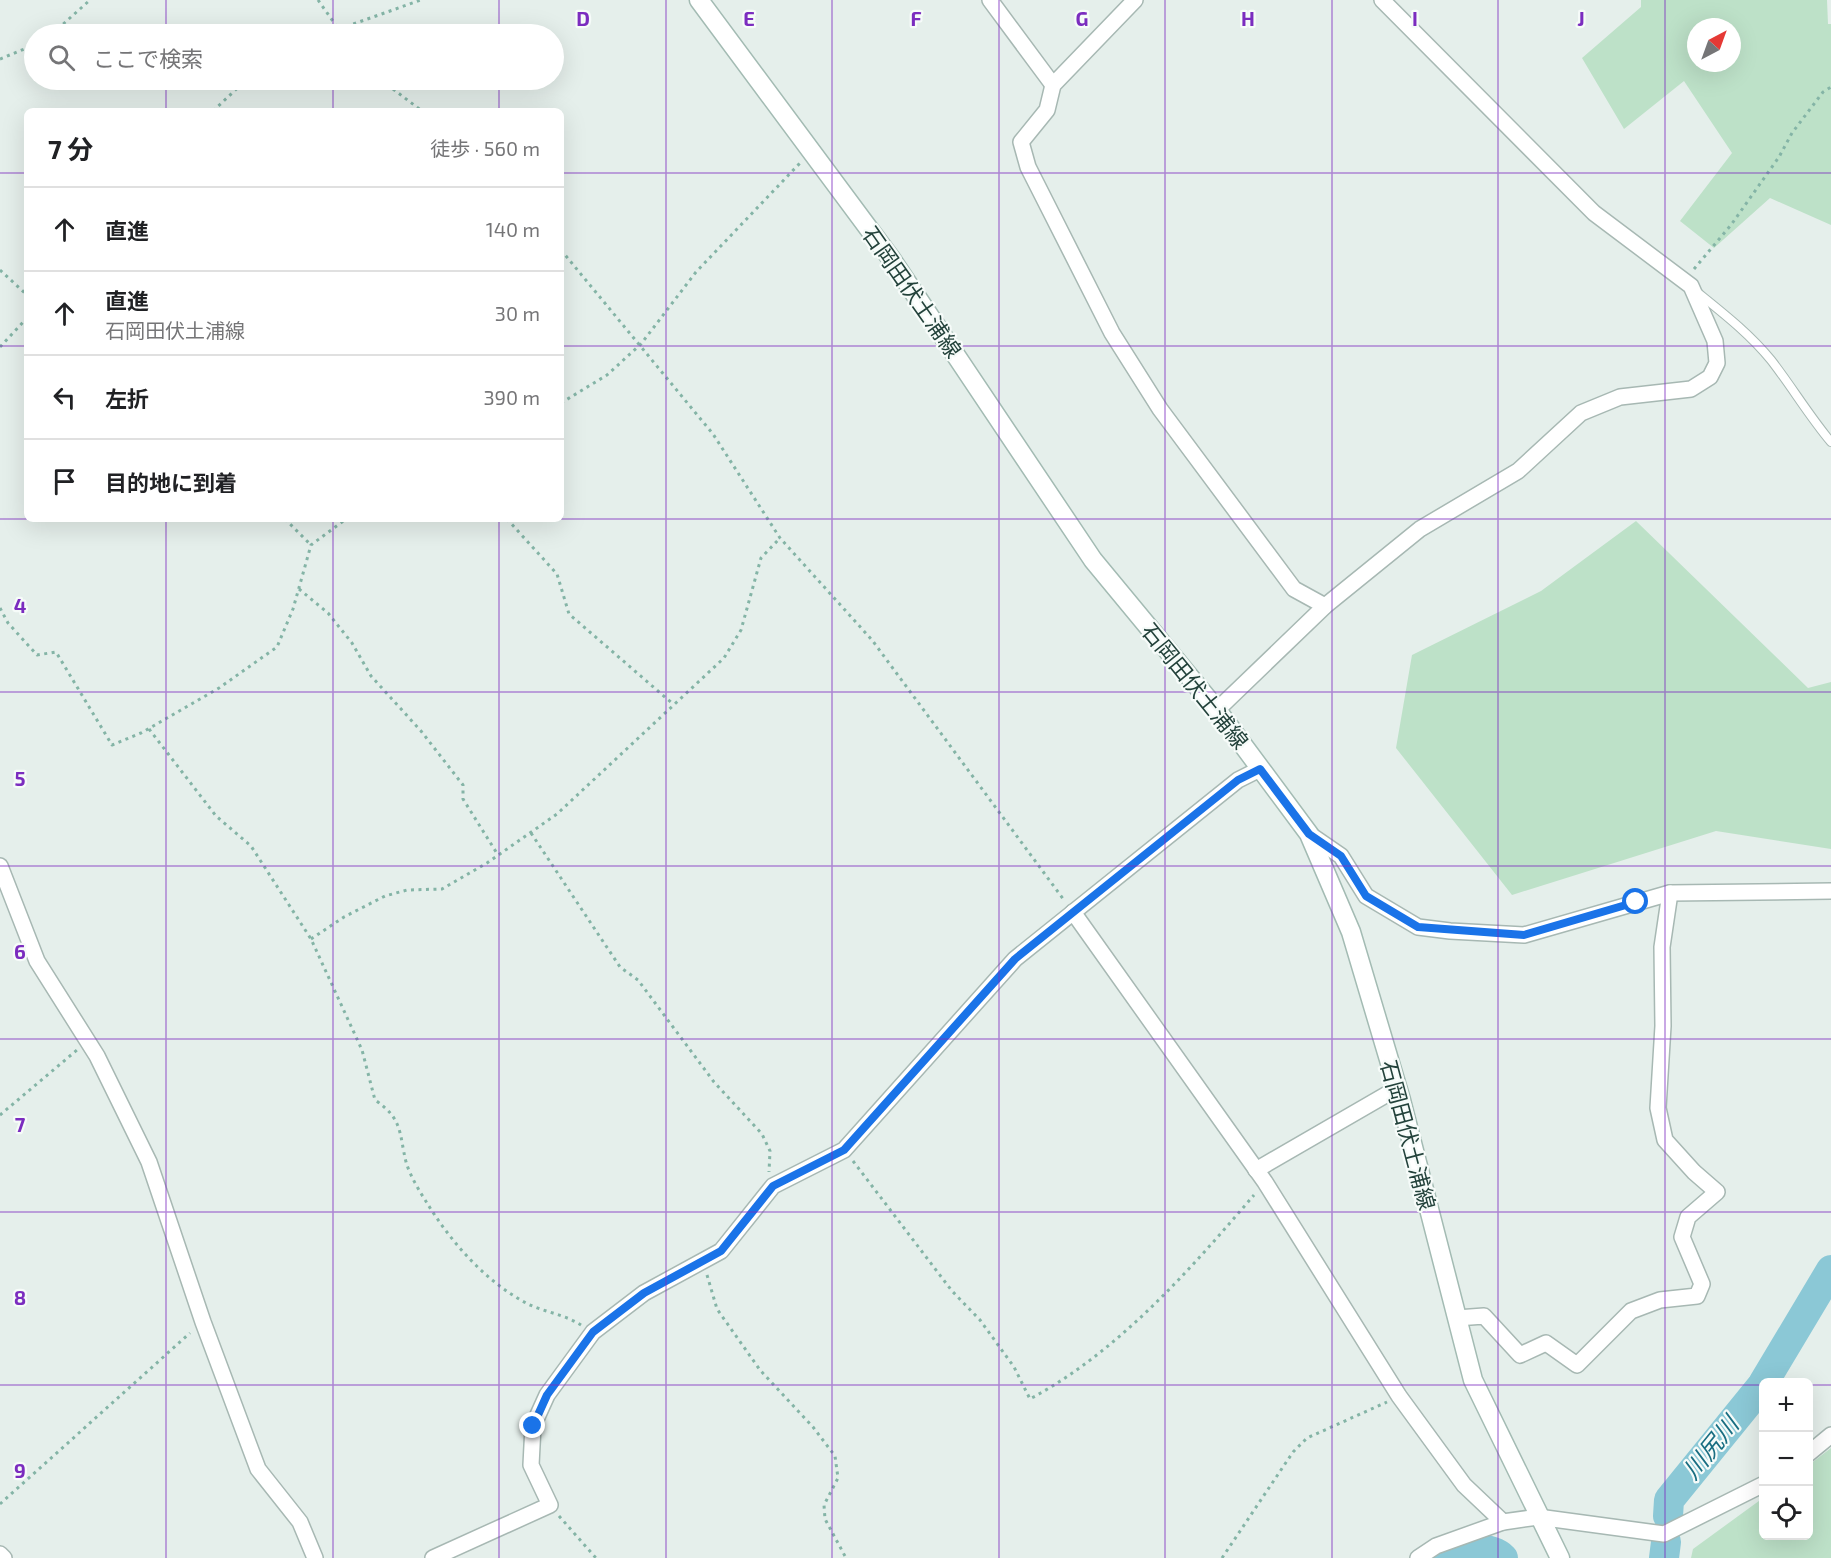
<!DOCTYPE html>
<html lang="ja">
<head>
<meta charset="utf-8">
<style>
  :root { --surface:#fff; --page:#f6f6f6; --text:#202124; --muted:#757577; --line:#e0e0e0 }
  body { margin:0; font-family:"Exo 2","Noto Sans JP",sans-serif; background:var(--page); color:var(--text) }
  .controls { position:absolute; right:18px; bottom:18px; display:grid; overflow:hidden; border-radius:9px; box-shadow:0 6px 24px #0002 }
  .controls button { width:54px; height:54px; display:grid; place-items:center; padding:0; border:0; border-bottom:2px solid var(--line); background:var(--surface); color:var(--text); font:30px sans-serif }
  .compass { position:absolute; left:1687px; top:18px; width:54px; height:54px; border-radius:50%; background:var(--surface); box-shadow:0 6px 24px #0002; rotate:41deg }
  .stop { position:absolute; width:18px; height:18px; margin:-14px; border:4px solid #1a73e8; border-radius:50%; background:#fff }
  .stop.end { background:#1a73e8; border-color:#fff; box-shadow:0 2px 6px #0008 }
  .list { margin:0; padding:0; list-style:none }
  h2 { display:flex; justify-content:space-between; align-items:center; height:78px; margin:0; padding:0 24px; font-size:26px }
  h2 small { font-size:20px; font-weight:400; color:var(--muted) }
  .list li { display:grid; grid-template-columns:39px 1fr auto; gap:18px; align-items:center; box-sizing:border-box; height:84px; padding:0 24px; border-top:2px solid var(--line) }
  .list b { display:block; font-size:22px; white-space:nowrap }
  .list p { margin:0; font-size:20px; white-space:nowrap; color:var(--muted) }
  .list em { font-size:20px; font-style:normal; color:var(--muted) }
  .icon { flex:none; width:33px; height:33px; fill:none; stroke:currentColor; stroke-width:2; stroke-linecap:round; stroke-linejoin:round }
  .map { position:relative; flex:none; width:1831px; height:1558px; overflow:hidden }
  .search { position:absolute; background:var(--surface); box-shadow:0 6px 24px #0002; left:24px; top:24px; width:540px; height:66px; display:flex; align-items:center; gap:15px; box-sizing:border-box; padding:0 21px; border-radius:33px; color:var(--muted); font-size:22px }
  .panel { position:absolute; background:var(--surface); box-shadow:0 6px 24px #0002; left:24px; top:108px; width:540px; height:414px; border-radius:9px }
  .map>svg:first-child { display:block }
  .green { fill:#bde1c8; fill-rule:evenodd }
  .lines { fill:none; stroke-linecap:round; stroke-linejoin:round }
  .river { stroke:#8bc8d6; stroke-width:30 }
  .service-casing { stroke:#a7b8b3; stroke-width:10 }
  .minor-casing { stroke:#a7b8b3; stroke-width:18 }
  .secondary-casing { stroke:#a3bbb3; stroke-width:21 }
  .path { stroke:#84b4a6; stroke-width:3; stroke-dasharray:3 4.5; stroke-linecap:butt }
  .service { stroke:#fff; stroke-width:8 }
  .minor { stroke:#fff; stroke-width:15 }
  .secondary { stroke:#fff; stroke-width:18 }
  .route { stroke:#1a73e8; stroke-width:8 }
  .grid { fill:none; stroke:#7b2cbf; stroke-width:1.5; stroke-opacity:0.55 }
  .labels { text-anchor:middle; stroke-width:4.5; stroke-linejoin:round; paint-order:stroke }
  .street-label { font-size:22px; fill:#23423b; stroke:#f6fbf9 }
  .water-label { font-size:24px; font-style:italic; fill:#196e82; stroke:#f6fbf9 }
  .grid-label { font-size:20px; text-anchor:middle; font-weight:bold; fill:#7b2cbf; stroke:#f6fbf9; stroke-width:4.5; stroke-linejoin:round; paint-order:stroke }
</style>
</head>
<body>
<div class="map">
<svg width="1831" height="1558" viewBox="0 0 1831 1558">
  <rect width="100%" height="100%" fill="#e5efeb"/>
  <g class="green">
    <path d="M 1641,0 L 1827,0 L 1828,24 L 1831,24 L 1831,225 L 1770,198 L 1714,248 L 1680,221 L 1732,153 L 1684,81 L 1624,129 L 1582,58 L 1641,7 ZM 1696,27 L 1732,27 L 1732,63 L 1696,63 Z"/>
    <polygon points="1636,521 1808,688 1831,682 1831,849 1716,831 1512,895 1396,748 1412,655 1541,591"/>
    <polygon points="1831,1448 1831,1558 1691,1558 1693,1549 1763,1498 1764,1536 1808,1536 1809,1465"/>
  </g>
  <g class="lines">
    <g class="river">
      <polyline points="1764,1382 1831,1270"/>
      <polyline points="1668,1516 1669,1500 1764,1383"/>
      <path d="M 1438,1558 C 1454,1548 1490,1545 1503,1558"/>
      <polyline points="1664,1558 1666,1542"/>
    </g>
    <g class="service-casing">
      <path id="service" d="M 1697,292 C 1723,313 1750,334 1771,360 C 1792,387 1809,416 1831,442"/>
    </g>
    <g class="minor-casing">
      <g id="minor">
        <polyline points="990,0 1053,85"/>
        <polyline points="1135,0 1053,85 1047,110 1021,142 1028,167 1112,333 1160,409 1294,589 1325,606"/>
        <polyline points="1217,710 1325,606 1420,529 1518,471 1581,413 1620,397 1691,389 1710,377 1717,363 1715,341 1691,286 1594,213 1382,0"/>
        <polyline points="1309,834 1341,856 1366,896 1418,927 1450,931 1524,935 1670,893 1831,891"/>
        <polyline points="0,866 37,961 97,1056 149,1162 203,1322 258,1469 300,1522 315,1558"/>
        <polyline points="1073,912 1265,1182 1399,1396 1464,1485 1503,1522"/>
        <polyline points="1256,1170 1396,1089"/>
        <polyline points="1457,1318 1484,1316 1520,1355 1546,1343 1577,1365 1631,1311 1660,1300 1697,1296 1702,1284 1682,1237 1688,1217 1717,1192 1694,1172 1665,1140 1658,1108 1663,1026 1662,947 1670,893"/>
        <polyline points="1808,1454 1831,1435"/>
        <polyline points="0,1554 4,1558"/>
        <polyline points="433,1558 550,1505 531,1465 533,1426 547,1395 593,1332 644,1293 721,1251 773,1186 844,1150 1015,959 1238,780 1260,769"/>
        <polyline points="1418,1558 1436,1546 1503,1522 1538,1517 1664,1534 1764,1484"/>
      </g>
    </g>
    <g class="secondary-casing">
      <polyline id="secondary" points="699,0 892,260 1093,560 1217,710 1309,834 1351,932 1401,1100 1473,1380 1560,1558"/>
    </g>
    <g class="path">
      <polyline points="318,0 342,34"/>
      <polyline points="52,34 90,0"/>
      <polyline points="325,34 421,0"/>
      <polyline points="0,59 34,45"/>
      <polyline points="381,80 422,111"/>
      <polyline points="213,111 246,80"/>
      <polyline points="561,250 713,434 780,538 872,640 1064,900"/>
      <polyline points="1694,269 1731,225 1779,157 1792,133 1823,92 1831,87"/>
      <polyline points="0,270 27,295"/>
      <polyline points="0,347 27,318"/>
      <polyline points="561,403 607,375 641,344 696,272 801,162"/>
      <polyline points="285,519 311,545"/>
      <polyline points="507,519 557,574 569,614 673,704"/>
      <polyline points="299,589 328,613 352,643 371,676 421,731 463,785 463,799 498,855"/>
      <polyline points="0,608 8,623 37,655 56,652 112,745 141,733 219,688 277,647 293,609 311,545 346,519"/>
      <path d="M 149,729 L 216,816 L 251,846 L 311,939 L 362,1050 L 375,1100 C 403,1119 399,1133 406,1162 C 410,1176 420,1192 427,1203 C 451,1242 485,1281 526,1303 C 543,1312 564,1314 581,1325"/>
      <polyline points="531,833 620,967 638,980 714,1082 762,1134 770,1151 769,1172"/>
      <polyline points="311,939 344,917 385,896 407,890 442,889 487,863 557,814 724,658 741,630 761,558 780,538"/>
      <polyline points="0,1115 77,1050"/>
      <path d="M 853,1161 L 952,1291 L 980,1320 L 1014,1367 L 1030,1399 C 1119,1351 1189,1271 1254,1195"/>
      <polyline points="707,1275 717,1309 760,1370 813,1427 835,1456 838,1478 824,1505 825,1519 846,1558"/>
      <polyline points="0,1504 190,1333"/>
      <polyline points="559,1516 596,1558"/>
      <polyline points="1222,1558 1293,1452 1307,1438 1387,1402"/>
    </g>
    <use href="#service" class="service"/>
    <use href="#minor" class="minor"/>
    <use href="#secondary" class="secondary"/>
  </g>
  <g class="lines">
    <polyline class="route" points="533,1426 547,1395 593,1332 644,1293 721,1251 773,1186 844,1150 1015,959 1238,780 1260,769 1309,834 1341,856 1366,896 1418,927 1524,935 1636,902"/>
  </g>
  <path class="grid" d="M 166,0 L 166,34M 333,0 L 333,34M 499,0 L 499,34M 666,0 L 666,1558M 832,0 L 832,1558M 999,0 L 999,1558M 1165,0 L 1165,1558M 1332,0 L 1332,1558M 1498,0 L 1498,1558M 1665,0 L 1665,1558M 166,80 L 166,111M 333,80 L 333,111M 499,80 L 499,111M 0,173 L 27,173M 561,173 L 1831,173M 0,346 L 27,346M 561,346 L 1831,346M 0,519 L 1831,519M 166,519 L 166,1558M 333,519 L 333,1558M 499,519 L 499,1558M 0,692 L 1831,692M 0,866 L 1831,866M 0,1039 L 1831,1039M 0,1212 L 1831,1212M 0,1385 L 1764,1385M 1808,1385 L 1831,1385"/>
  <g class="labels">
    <g class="street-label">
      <text transform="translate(912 292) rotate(55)" y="8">石岡田伏土浦線</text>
      <text transform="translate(1195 686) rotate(51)" y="8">石岡田伏土浦線</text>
      <text transform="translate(1408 1135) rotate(75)" y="8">石岡田伏土浦線</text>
    </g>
    <g class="water-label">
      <text transform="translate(1711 1448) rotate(-51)" y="8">川尻川</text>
    </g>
  </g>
  <g class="grid-label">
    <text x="583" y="26">D</text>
    <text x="749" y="26">E</text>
    <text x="916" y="26">F</text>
    <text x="1082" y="26">G</text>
    <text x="1248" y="26">H</text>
    <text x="1415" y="26">I</text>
    <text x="1581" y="26">J</text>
    <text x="20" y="613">4</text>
    <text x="20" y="786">5</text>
    <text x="20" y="959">6</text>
    <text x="20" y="1132">7</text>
    <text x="20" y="1305">8</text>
    <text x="20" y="1478">9</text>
  </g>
</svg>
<div class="controls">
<button>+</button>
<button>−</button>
<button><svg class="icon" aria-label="locate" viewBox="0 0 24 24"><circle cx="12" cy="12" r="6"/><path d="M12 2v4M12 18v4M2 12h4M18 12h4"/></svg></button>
</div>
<svg class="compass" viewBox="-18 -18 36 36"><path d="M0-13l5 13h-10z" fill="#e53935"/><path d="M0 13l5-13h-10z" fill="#757577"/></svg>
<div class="stop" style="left:1636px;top:902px"></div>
<div class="stop end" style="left:533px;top:1426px"></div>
<div class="search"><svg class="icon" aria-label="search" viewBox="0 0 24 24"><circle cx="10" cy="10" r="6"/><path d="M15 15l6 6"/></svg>ここで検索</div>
<section class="panel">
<h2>7 分<small>徒歩 · 560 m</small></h2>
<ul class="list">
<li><svg class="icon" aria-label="ahead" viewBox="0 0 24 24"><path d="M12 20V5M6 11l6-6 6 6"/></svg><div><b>直進</b></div><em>140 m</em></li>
<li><svg class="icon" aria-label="ahead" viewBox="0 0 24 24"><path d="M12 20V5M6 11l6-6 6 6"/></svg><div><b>直進</b><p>石岡田伏土浦線</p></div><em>30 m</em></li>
<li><svg class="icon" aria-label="left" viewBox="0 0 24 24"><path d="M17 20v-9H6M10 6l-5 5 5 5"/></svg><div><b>左折</b></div><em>390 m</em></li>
<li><svg class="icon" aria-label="arrive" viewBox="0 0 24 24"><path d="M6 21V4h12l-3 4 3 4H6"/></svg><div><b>目的地に到着</b></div></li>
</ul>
</section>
</div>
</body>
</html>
